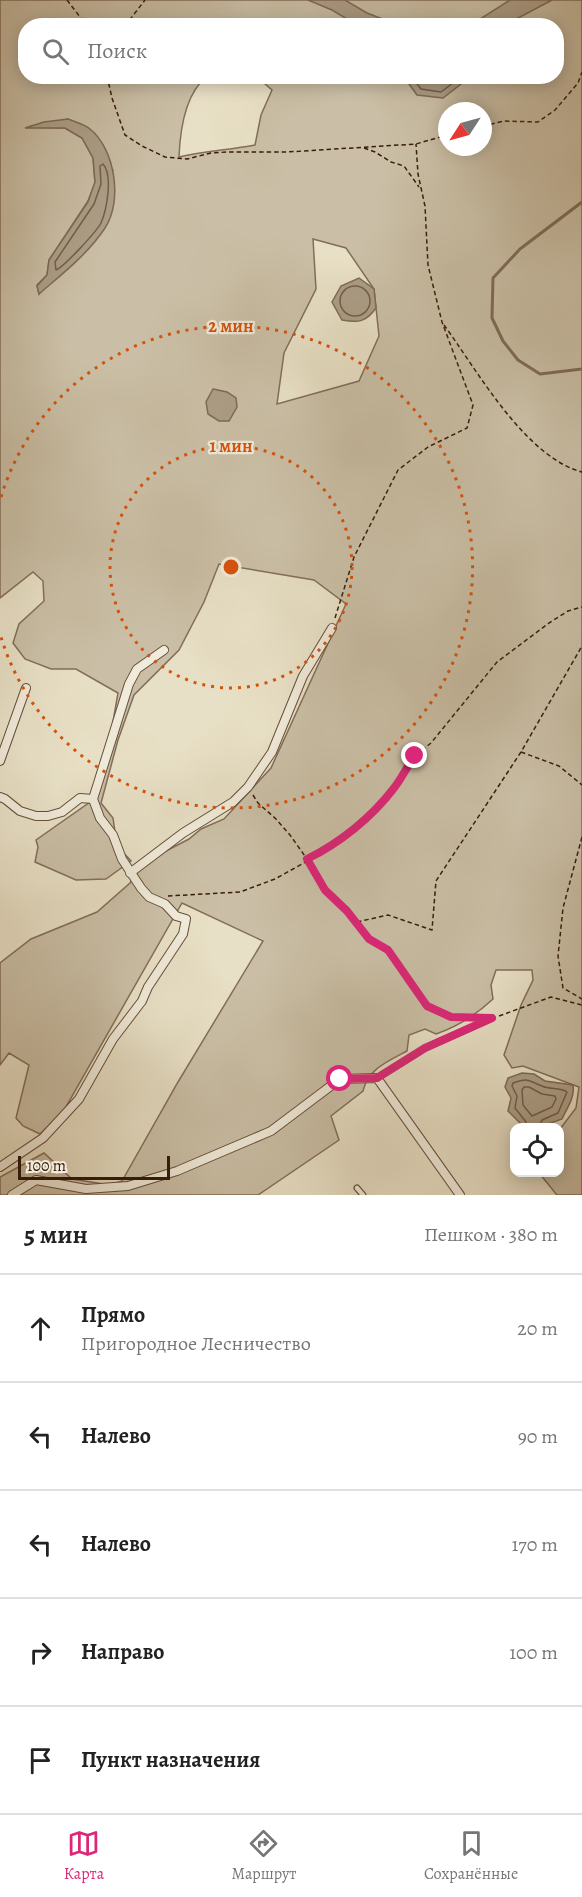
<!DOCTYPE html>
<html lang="ru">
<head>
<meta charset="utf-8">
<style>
  :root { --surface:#fff; --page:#f2f2f2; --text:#222; --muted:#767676; --line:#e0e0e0; --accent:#db2777 }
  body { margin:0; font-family:Alegreya,serif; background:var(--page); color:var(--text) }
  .controls { position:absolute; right:18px; bottom:18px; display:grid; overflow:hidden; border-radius:12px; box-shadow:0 3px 15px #0003 }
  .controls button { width:54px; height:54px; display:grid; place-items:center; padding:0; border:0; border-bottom:2px solid var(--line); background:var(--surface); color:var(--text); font:30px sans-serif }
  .compass { position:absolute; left:438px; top:102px; width:54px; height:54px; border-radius:50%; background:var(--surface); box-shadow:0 3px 15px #0003; rotate:234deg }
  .scale { position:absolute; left:18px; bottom:15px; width:152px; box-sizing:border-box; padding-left:6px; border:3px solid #391d0c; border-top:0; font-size:16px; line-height:21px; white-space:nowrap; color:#391d0c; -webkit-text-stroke:4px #f0ebda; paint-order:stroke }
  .stop { position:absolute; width:18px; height:18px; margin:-14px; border:4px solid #db2777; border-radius:50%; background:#fff }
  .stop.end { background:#db2777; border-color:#fff; box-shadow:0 2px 6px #0008 }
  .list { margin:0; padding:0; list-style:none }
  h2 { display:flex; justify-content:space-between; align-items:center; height:78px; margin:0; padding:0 24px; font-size:26px }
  h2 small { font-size:20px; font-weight:400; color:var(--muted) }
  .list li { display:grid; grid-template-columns:39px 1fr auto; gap:18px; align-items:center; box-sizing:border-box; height:108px; padding:0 24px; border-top:2px solid var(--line) }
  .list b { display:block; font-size:22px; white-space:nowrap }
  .list p { margin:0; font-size:20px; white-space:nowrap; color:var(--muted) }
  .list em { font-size:20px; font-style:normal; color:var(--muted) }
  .icon { flex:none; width:33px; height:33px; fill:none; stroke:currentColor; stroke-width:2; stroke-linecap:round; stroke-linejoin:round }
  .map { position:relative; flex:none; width:582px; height:1195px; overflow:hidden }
  .search { position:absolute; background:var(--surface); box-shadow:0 3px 15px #0003; left:18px; right:18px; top:18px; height:66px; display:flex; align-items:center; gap:15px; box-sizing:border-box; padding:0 21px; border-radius:24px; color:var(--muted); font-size:22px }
  .sheet { height:618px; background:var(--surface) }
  nav { display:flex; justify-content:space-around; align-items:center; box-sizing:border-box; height:84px; border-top:2px solid var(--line); background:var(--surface); font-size:16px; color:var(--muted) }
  nav a { display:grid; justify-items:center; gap:3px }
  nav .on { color:var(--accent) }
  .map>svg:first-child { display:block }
  .green { fill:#cabfa6; stroke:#826e59; stroke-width:1.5; fill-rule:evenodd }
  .water { fill:#ac9e87; stroke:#7e6a56; stroke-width:1.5 }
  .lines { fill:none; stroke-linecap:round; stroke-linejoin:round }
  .shore { stroke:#725e4a; stroke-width:1.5 }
  .stream { stroke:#7e6a56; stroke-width:3 }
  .lane-casing { stroke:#654e3a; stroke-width:7 }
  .street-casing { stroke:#654e3a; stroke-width:10 }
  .path { stroke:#391d0c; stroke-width:1.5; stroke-dasharray:4.5 3; stroke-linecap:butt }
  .lane { stroke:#f0ebda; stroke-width:4.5 }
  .street { stroke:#f0ebda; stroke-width:8 }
  .route { stroke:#db2777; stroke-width:8 }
  .ring { fill:none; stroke:#d6530c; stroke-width:3; stroke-dasharray:3 6 }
  .centre { fill:#d6530c; stroke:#f0ebda; stroke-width:3 }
  .ring-label { font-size:18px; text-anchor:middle; font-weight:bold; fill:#d6530c; stroke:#f0ebda; stroke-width:4.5; stroke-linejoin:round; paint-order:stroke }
</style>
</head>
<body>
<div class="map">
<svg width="582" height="1195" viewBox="0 0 582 1195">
  <rect width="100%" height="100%" fill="#e8e0c6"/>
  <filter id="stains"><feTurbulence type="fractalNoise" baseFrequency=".00333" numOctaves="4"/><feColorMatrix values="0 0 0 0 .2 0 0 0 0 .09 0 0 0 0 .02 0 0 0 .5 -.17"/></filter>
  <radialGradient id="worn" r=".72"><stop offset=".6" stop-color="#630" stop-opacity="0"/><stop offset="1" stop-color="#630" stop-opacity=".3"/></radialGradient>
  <path class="green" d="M 0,0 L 582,0 L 582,1195 L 557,1195 L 539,1173 L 560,1172 L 560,1129 L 576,1108 L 579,1087 L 523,1066 L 512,1068 L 504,1055 L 521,1005 L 533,980 L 532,970 L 496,970 L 491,985 L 493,999 C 476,1015 459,1026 436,1034 L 425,1029 L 409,1035 L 407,1051 C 388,1061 368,1069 363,1091 L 331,1116 L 339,1140 L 258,1195 L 0,1195 L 0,1177 L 44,1153 L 72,1179 L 110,1185 L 122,1181 L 178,1082 L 263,941 L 182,903 L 63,1112 L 40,1134 L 23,1126 L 16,1118 L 29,1065 L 9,1053 L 0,1065 L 0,963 L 31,939 L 97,912 L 130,883 L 139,865 L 189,839 L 201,829 L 224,819 L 271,768 L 346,604 L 314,580 L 219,564 L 204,602 L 179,650 L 134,695 L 118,740 L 101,803 L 113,818 L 117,846 L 131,861 L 106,879 L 76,880 L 35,862 L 38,847 L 36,840 L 90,802 L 108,751 L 118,693 L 76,669 L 51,669 L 25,659 L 13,643 L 19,624 L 44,601 L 43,581 L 33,572 L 0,598 ZM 26,26 L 556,26 L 556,76 L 257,77 L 272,90 L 261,115 L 255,145 C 229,150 205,151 179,157 C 180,131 185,94 207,76 L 26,76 ZM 447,111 L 483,111 L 483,147 L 447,147 ZM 68,119 L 113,170 L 39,294 L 37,285 L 47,275 L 49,260 L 88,201 L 95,183 L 93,158 L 82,138 L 65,128 L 28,127 ZM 313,239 L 346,248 L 374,289 L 379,336 L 359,381 L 277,404 L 284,353 L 316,289 Z"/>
  <g class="water">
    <polygon points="308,0 345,0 367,13 398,25 357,25 332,10"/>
    <polygon points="510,0 552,0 505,25 474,25 480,19"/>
    <polygon points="404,77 403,77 470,77 443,98 417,95"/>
    <path d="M 68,119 C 75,122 84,124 90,129 C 115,149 123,201 105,228 C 88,254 62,274 39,294 L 37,286 L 47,275 L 49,260 L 88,202 L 95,182 L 93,158 L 82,138 L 65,128 L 25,128 L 44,122 Z"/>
    <path d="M 359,278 L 374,289 L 376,308 C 366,322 359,323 342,320 L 332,302 L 341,286 Z"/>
    <polygon points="213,389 227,392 236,398 237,407 229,421 219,421 208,414 206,402"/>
    <path d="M 522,1073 L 534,1074 L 545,1081 L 573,1085 C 575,1098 567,1108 562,1119 L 540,1127 L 524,1127 L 508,1111 L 511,1098 L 505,1087 L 508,1078 Z"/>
  </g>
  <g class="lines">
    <g class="shore">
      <polyline points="411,76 421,89 441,92 462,76"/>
      <path d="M 103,164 C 113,175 107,209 101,223 C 96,232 65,266 56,270 L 55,262 L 94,204 L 101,184 L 100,166 Z"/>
      <circle cx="355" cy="301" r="15"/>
      <polygon points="524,1087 529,1087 542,1094 555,1096 556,1099 552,1107 532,1116 523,1105 522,1090"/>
      <path d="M 527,1128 L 526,1122 L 515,1108 L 517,1096 L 512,1086 L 513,1083 C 530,1077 528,1081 542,1086 C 550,1090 560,1087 567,1092 L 558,1113 L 542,1120 L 539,1128"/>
    </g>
    <polyline class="stream" points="582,202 520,249 493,278 492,318 503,341 518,360 540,374 582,369"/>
    <g class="lane-casing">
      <g id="lane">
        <polyline points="377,1078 425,1048 492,1018"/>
        <polyline points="357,1188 363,1195"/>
      </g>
    </g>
    <g class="street-casing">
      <g id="street">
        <polyline points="0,761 26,688"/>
        <polyline points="0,797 5,799 20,811 36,816 48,816 62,812 80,798 93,799"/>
        <polyline points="130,873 183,833 233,802 248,787 272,752 303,676 332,628"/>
        <polyline points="0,1167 43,1138 79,1099 113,1039 142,1001 148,987 183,934 186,919 176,916 165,904 149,897 141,888 122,859 113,835 100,818 93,799 129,684 137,669 164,650"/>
        <polyline points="12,1195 36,1180 86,1189 128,1186 177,1171 271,1131 340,1079 377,1078 460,1195"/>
      </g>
    </g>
    <g class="path">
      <polyline points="67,0 87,26"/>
      <polyline points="125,26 145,0"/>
      <polyline points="107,76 112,98 125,135 142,146 165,157 187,159 211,153 228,152 287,152 416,144 447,135"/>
      <polyline points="483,126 504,121 538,122 555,110 578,83 582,72"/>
      <polyline points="364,148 375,152 391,162 404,166 419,187"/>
      <path d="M 444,325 C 477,370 525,457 582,472"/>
      <polyline points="335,618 354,557 398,470 428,447 467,428 473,405 442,322 428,265 425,206 418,174 416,144"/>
      <polyline points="521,752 559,766 582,785"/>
      <polyline points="253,795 258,803 276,819 290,835 307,859 325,890 347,911 369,938 388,950 427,1006 451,1017 474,1018"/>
      <polyline points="582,837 563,908 558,956 563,988 582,999"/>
      <polyline points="168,896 240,892 275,879 329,849 361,822 395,787 415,756 431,743 497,662 549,623 568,611 582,607"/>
      <polyline points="357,922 388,915 432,930 436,881 521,752 582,646"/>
      <polyline points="499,1016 551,997 582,1005"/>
    </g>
    <use href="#lane" class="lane"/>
    <use href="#street" class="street"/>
  </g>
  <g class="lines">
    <path class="route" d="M 340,1079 L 377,1078 L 425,1048 L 492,1018 L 451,1017 L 427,1006 L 388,950 L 369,939 L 347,911 L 325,890 L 307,859 C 340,843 372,817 394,788 C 402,778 407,766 415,756"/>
  </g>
  <g class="ring">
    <circle cx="231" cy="567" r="121"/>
    <path d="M1 497A241 241 0 1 1 1 637"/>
  </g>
  <circle cx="231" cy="567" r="9" class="centre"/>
  <g class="ring-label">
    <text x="231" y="332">2 мин</text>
    <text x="231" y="452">1 мин</text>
  </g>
  <rect width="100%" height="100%" filter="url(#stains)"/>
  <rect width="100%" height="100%" fill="url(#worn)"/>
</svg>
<div class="controls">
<button><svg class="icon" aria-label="locate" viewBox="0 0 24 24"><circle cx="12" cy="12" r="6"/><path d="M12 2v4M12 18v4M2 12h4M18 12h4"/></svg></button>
</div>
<svg class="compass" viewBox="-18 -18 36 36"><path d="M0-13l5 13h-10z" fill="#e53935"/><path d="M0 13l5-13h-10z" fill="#767676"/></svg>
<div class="scale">100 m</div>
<div class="stop" style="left:340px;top:1079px"></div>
<div class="stop end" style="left:415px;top:756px"></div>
<div class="search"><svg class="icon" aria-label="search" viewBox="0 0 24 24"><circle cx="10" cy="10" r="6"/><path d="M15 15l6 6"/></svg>Поиск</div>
</div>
<section class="sheet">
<h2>5 мин<small>Пешком · 380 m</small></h2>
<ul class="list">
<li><svg class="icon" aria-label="ahead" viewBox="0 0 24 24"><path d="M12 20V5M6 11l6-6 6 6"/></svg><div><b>Прямо</b><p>Пригородное Лесничество</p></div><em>20 m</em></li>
<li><svg class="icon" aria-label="left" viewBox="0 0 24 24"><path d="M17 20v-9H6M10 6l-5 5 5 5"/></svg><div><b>Налево</b></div><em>90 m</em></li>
<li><svg class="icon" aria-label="left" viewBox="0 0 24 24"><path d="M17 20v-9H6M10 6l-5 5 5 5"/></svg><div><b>Налево</b></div><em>170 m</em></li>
<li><svg class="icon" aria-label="right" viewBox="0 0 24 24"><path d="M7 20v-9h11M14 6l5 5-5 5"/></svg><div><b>Направо</b></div><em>100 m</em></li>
<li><svg class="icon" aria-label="arrive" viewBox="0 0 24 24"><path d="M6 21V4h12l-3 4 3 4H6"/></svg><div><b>Пункт назначения</b></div></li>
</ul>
</section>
<nav>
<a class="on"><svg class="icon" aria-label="map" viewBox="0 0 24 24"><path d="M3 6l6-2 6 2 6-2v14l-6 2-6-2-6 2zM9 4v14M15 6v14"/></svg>Карта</a>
<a><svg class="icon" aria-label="directions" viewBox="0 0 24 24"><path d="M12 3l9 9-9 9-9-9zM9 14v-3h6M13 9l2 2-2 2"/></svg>Маршрут</a>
<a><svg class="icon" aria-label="saved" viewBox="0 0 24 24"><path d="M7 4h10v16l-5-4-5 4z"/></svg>Сохранённые</a>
</nav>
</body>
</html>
